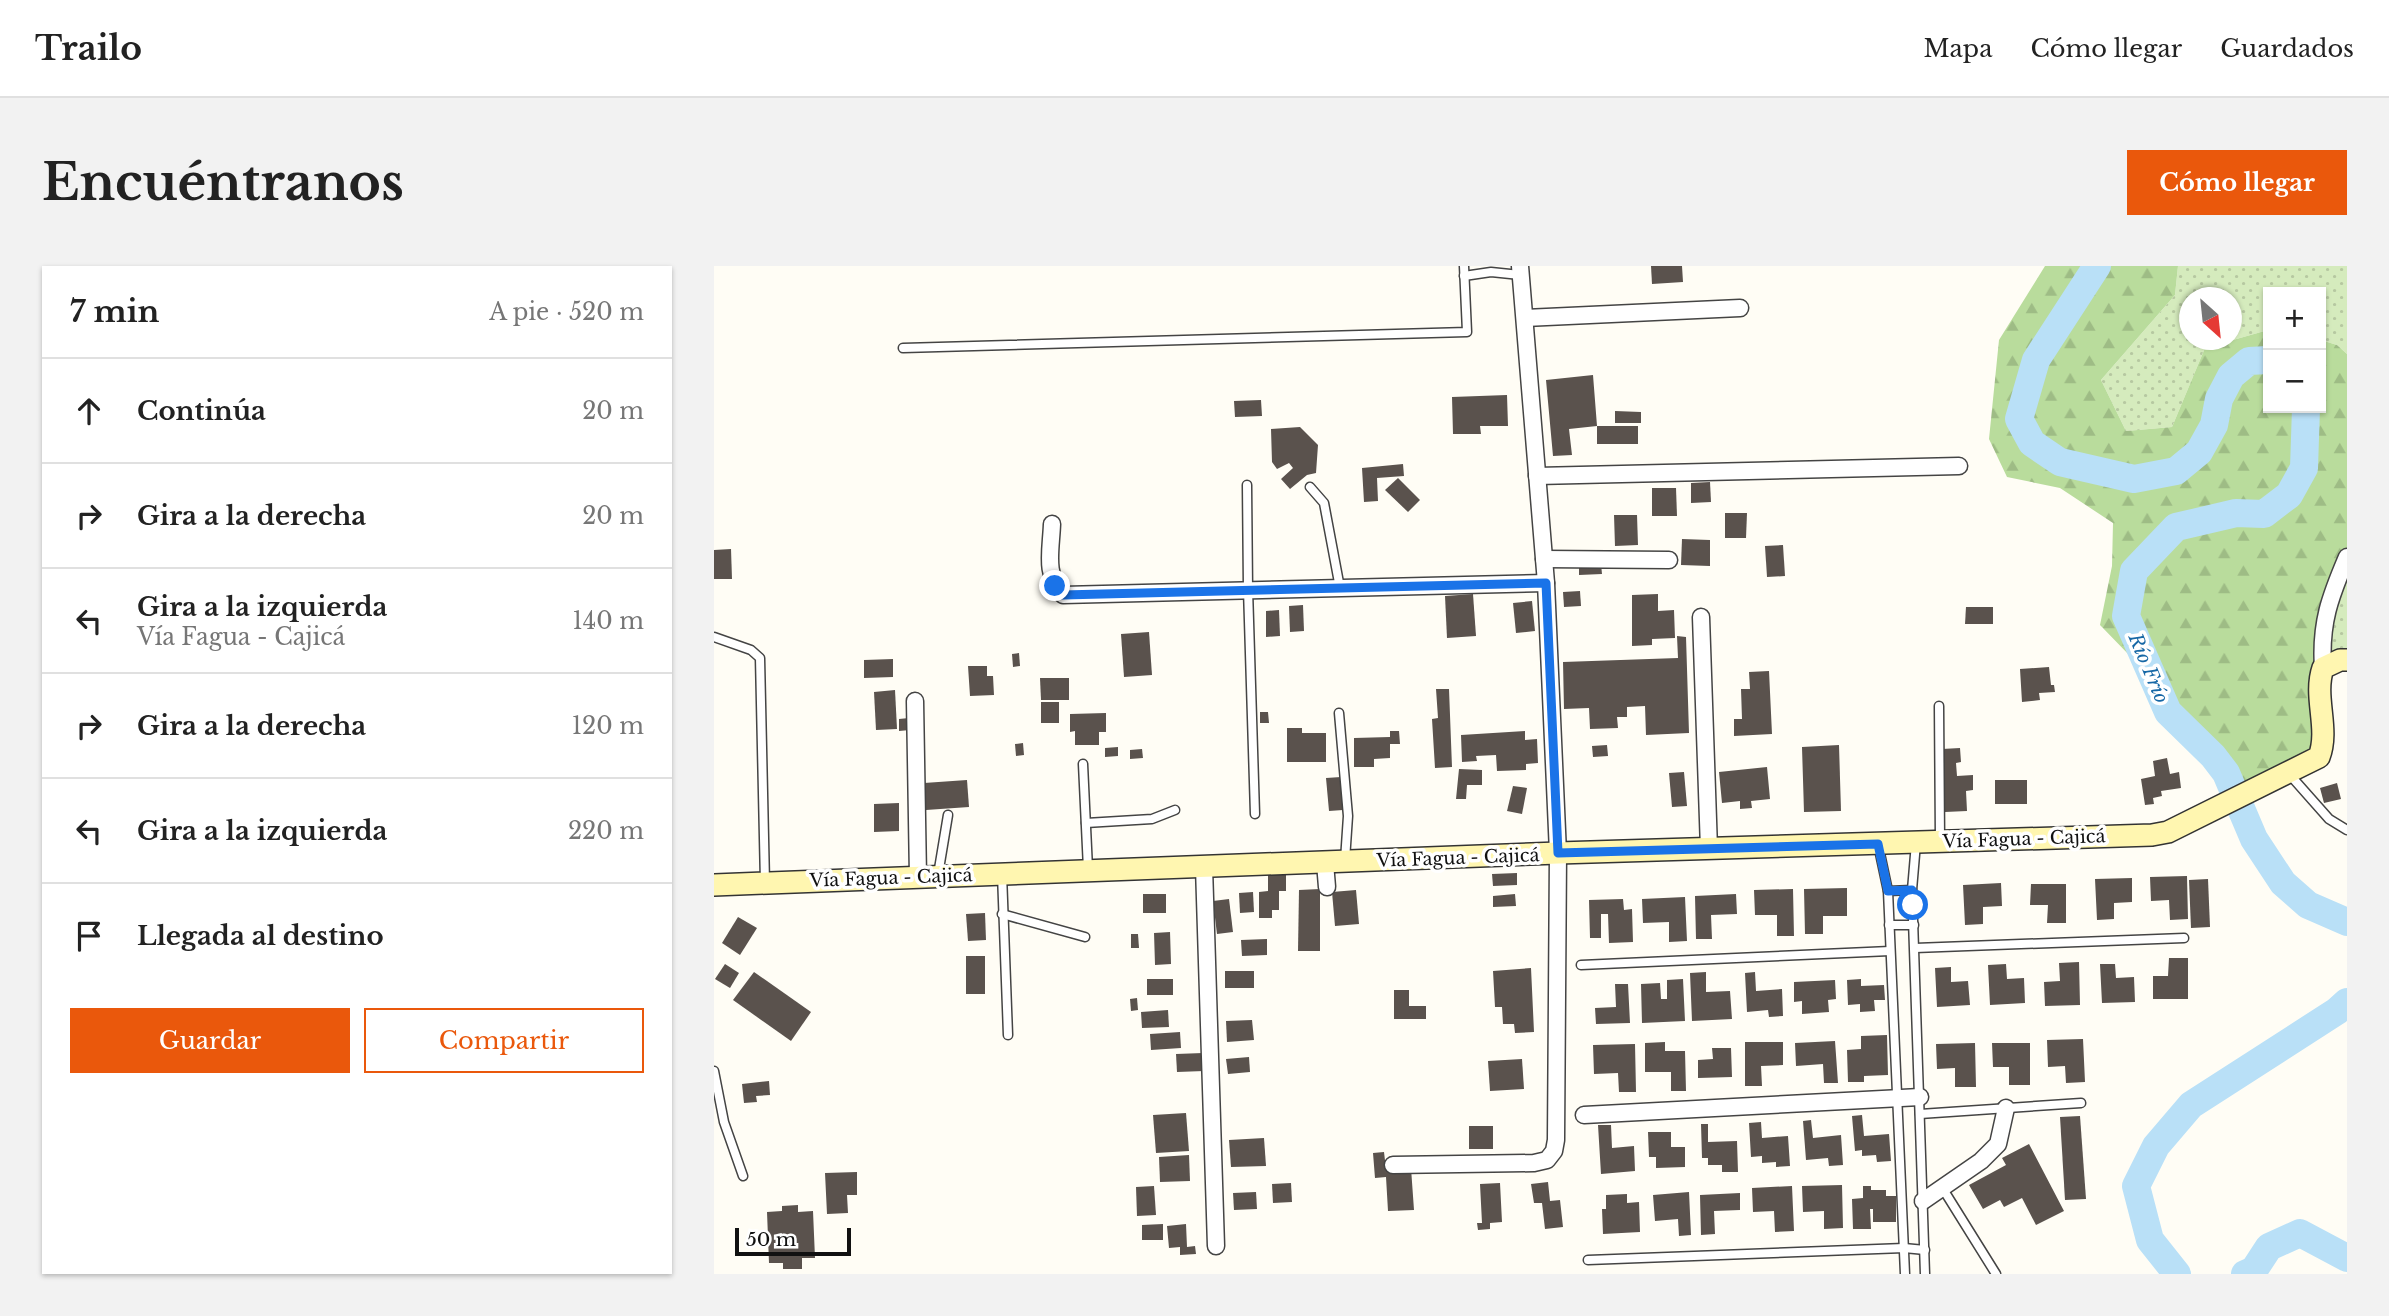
<!DOCTYPE html>
<html lang="es">
<head>
<meta charset="utf-8">
<style>
  :root { --surface:#fff; --page:#f2f2f2; --text:#222; --muted:#767676; --line:#e0e0e0; --accent:#ea580c }
  body { margin:0; font-family:"Libre Baskerville",serif; background:var(--page); color:var(--text) }
  .controls { position:absolute; right:21px; top:21px; display:grid; overflow:hidden; border-radius:0px; box-shadow:0 2px 5px #0004 }
  .controls button { width:63px; height:63px; display:grid; place-items:center; padding:0; border:0; border-bottom:2px solid var(--line); background:var(--surface); color:var(--text); font:35px sans-serif }
  .compass { position:absolute; left:1465px; top:21px; width:63px; height:63px; border-radius:50%; background:var(--surface); box-shadow:0 2px 5px #0004; rotate:153deg }
  .scale { position:absolute; left:21px; bottom:18px; width:116px; box-sizing:border-box; padding-left:7px; border:4px solid #111; border-top:0; font-size:19px; line-height:24px; white-space:nowrap; color:#111; -webkit-text-stroke:5px #fff; paint-order:stroke }
  .stop { position:absolute; width:21px; height:21px; margin:-16px; border:5px solid #1a73e8; border-radius:50%; background:#fff }
  .stop.end { background:#1a73e8; border-color:#fff; box-shadow:0 2px 7px #0008 }
  .list { margin:0; padding:0; list-style:none }
  h2 { display:flex; justify-content:space-between; align-items:center; height:91px; margin:0; padding:0 28px; font-size:30px }
  h2 small { font-size:23px; font-weight:400; color:var(--muted) }
  .list li { display:grid; grid-template-columns:46px 1fr auto; gap:21px; align-items:center; box-sizing:border-box; height:105px; padding:0 28px; border-top:2px solid var(--line) }
  .list b { display:block; font-size:26px; white-space:nowrap }
  .list p { margin:0; font-size:23px; white-space:nowrap; color:var(--muted) }
  .list em { font-size:23px; font-style:normal; color:var(--muted) }
  .actions { display:flex; gap:14px; padding:21px 28px }
  .actions a { flex:1; padding:16px 0; border:2px solid var(--accent); border-radius:0px; text-align:center; font-size:24px; color:var(--accent) }
  .actions .main { background:var(--accent); color:#fff }
  .icon { flex:none; width:38px; height:38px; fill:none; stroke:currentColor; stroke-width:2; stroke-linecap:round; stroke-linejoin:round }
  .map { position:relative; flex:none; width:1633px; height:1008px; overflow:hidden; border-radius:0px }
  header { display:flex; align-items:center; gap:42px; box-sizing:border-box; height:98px; padding:0 35px; background:var(--surface); border-bottom:2px solid var(--line) }
  header strong { font-size:33px }
  nav { display:flex; gap:38px; margin-inline-start:auto; font-size:24px }
  .intro { display:flex; align-items:center; justify-content:space-between; box-sizing:border-box; height:168px; padding:0 42px }
  h1 { margin:0; font-size:49px }
  .button { padding:18px 32px; border-radius:0px; background:var(--accent); color:#fff; font-size:24px; font-weight:700 }
  main { display:flex; gap:42px; padding:0 42px }
  aside { flex:1; background:var(--surface); border-radius:0px; box-shadow:0 2px 5px #0004 }
  .map>svg:first-child { display:block }
  .grass { fill:url(#grass-dots); fill-rule:evenodd }
  .forest { fill:url(#forest-firs) }
  .lines { fill:none; stroke-linecap:round; stroke-linejoin:round }
  .river { stroke:#b9e0f7; stroke-width:28 }
  .building { fill:#5a524d }
  .lane-casing { stroke:#444; stroke-width:11 }
  .street-casing { stroke:#444; stroke-width:19 }
  .secondary-casing { stroke:#333; stroke-width:24 }
  .lane { stroke:#fff; stroke-width:8 }
  .street { stroke:#fff; stroke-width:16 }
  .secondary { stroke:#fff6b0; stroke-width:21 }
  .route { stroke:#1a73e8; stroke-width:9 }
  .labels { text-anchor:middle; stroke-width:7; stroke-linejoin:round; paint-order:stroke }
  .street-label { font-size:18px; fill:#111; stroke:#fff }
  .water-label { font-size:19px; font-style:italic; fill:#1768a6; stroke:#fff }
</style>
</head>
<body>
<header>
<strong>Trailo</strong>
<nav><a>Mapa</a><a>Cómo llegar</a><a>Guardados</a></nav>
</header>
<div class="intro"><h1>Encuéntranos</h1><a class="button">Cómo llegar</a></div>
<main>
<aside>
<h2>7 min<small>A pie · 520 m</small></h2>
<ul class="list">
<li><svg class="icon" aria-label="ahead" viewBox="0 0 24 24"><path d="M12 20V5M6 11l6-6 6 6"/></svg><div><b>Continúa</b></div><em>20 m</em></li>
<li><svg class="icon" aria-label="right" viewBox="0 0 24 24"><path d="M7 20v-9h11M14 6l5 5-5 5"/></svg><div><b>Gira a la derecha</b></div><em>20 m</em></li>
<li><svg class="icon" aria-label="left" viewBox="0 0 24 24"><path d="M17 20v-9H6M10 6l-5 5 5 5"/></svg><div><b>Gira a la izquierda</b><p>Vía Fagua - Cajicá</p></div><em>140 m</em></li>
<li><svg class="icon" aria-label="right" viewBox="0 0 24 24"><path d="M7 20v-9h11M14 6l5 5-5 5"/></svg><div><b>Gira a la derecha</b></div><em>120 m</em></li>
<li><svg class="icon" aria-label="left" viewBox="0 0 24 24"><path d="M17 20v-9H6M10 6l-5 5 5 5"/></svg><div><b>Gira a la izquierda</b></div><em>220 m</em></li>
<li><svg class="icon" aria-label="arrive" viewBox="0 0 24 24"><path d="M6 21V4h12l-3 4 3 4H6"/></svg><div><b>Llegada al destino</b></div></li>
</ul>
<div class="actions"><a class="main">Guardar</a><a>Compartir</a></div>
</aside>
<div class="map">
<svg width="1633" height="1008" viewBox="0 0 1633 1008">
  <defs>
    <pattern id="grass-dots" width="8" height="8" patternUnits="userSpaceOnUse" patternTransform="scale(1.75)"><rect width="8" height="8" fill="#d5ebbd"/><path d="M2 2h.1M6 6h.1" fill="none" stroke="#b6c8a1" stroke-width="1.8" stroke-linecap="round"/></pattern>
    <pattern id="forest-firs" width="22" height="20" patternUnits="userSpaceOnUse" patternTransform="scale(1.75)"><rect width="22" height="20" fill="#b9dc9c"/><path d="M5 1l3.5 6h-7zM16 11l3.5 6h-7z" fill="#9ebc85"/></pattern>
  </defs>
  <rect width="100%" height="100%" fill="#fffdf5"/>
  <g class="grass">
    <path d="M 1464,0 L 1633,0 L 1633,88 L 1623,79 L 1607,74 L 1607,26 L 1554,26 L 1554,64 L 1491,82 L 1458,161 L 1412,165 L 1387,114 L 1461,29 ZM 1476,32 L 1518,32 L 1518,74 L 1476,74 Z"/>
    <polygon points="1633,291 1633,394 1608,383"/>
  </g>
  <path class="forest" d="M 1331,0 L 1464,0 L 1461,29 L 1387,114 L 1412,165 L 1458,161 L 1491,82 L 1554,64 L 1554,142 L 1607,142 L 1607,74 L 1623,79 L 1633,88 L 1633,291 L 1611,349 L 1610,478 L 1541,521 L 1537,513 L 1518,522 C 1505,490 1477,474 1456,448 C 1445,435 1440,414 1433,399 L 1418,392 L 1386,359 L 1398,300 L 1399,257 L 1346,222 L 1293,211 L 1275,173 L 1285,74 Z"/>
  <g class="lines">
    <g class="river">
      <polyline points="1383,0 1322,94 1305,153 1318,177 1346,196 1420,213 1462,205 1485,186 1500,159 1505,133 1517,110 1535,95 1554,94"/>
      <polyline points="1592,142 1590,202 1575,229 1550,248 1522,247 1462,261 1420,305 1412,350 1454,446 1499,490 1512,507 1540,573 1569,617 1594,639 1633,656"/>
      <polyline points="1463,1008 1436,974 1422,920 1442,880 1477,839 1623,745 1633,736"/>
      <polyline points="1531,1008 1540,1004 1555,981 1586,967 1633,992"/>
    </g>
  </g>
  <g class="building">
    <polygon points="937,0 968,0 969,16 938,18"/>
    <polygon points="879,109 883,160 855,163 858,189 839,190 832,114"/>
    <polygon points="793,129 794,160 766,160 767,168 739,168 738,131"/>
    <polygon points="547,134 548,150 521,151 520,135"/>
    <polygon points="901,145 927,146 927,157 901,157"/>
    <rect x="883" y="160" width="41" height="18"/>
    <polygon points="586,161 604,179 602,207 593,209 576,223 567,213 579,202 575,197 563,203 558,196 557,163"/>
    <polygon points="689,198 690,210 663,212 664,235 650,236 648,202"/>
    <polygon points="684,212 706,234 694,246 671,224"/>
    <polygon points="996,216 997,236 977,237 977,217"/>
    <polygon points="938,222 962,222 963,250 938,250"/>
    <polygon points="1011,247 1033,247 1032,272 1011,272"/>
    <polygon points="900,249 923,249 924,279 901,280"/>
    <polygon points="968,273 996,274 996,300 967,299"/>
    <polygon points="1069,279 1071,310 1053,311 1051,280"/>
    <polygon points="17,283 18,313 0,313 0,284"/>
    <polygon points="887,298 888,308 865,309 865,299"/>
    <polygon points="866,325 867,340 850,341 849,326"/>
    <polygon points="759,328 762,370 733,372 731,330"/>
    <polygon points="944,328 944,345 960,344 961,372 938,373 938,379 918,380 918,329"/>
    <polygon points="818,335 821,365 802,367 799,337"/>
    <polygon points="589,339 590,365 576,366 575,340"/>
    <polygon points="1252,341 1279,341 1279,358 1251,358"/>
    <polygon points="565,344 566,370 552,371 552,345"/>
    <polygon points="435,366 438,409 410,411 407,368"/>
    <polygon points="963,370 972,371 975,467 932,469 931,440 913,441 913,451 903,451 904,462 876,463 875,442 850,443 849,396 964,392"/>
    <polygon points="305,387 306,400 299,401 298,388"/>
    <polygon points="179,393 179,411 150,412 150,394"/>
    <polygon points="254,400 273,400 273,410 279,410 280,429 256,430"/>
    <polygon points="1335,401 1337,419 1340,419 1341,426 1325,427 1326,434 1308,436 1306,403"/>
    <polygon points="1055,405 1058,468 1020,470 1020,453 1028,453 1027,423 1036,423 1035,406"/>
    <polygon points="326,412 355,412 355,434 327,434"/>
    <polygon points="722,423 735,423 738,501 721,502 718,453 724,452"/>
    <polygon points="181,424 183,463 162,464 160,426"/>
    <rect x="327" y="436" width="18" height="21"/>
    <polygon points="546,446 554,446 555,457 546,457"/>
    <polygon points="392,447 392,466 385,466 385,479 361,479 361,465 356,466 356,448"/>
    <polygon points="195,452 196,464 185,465 185,453"/>
    <polygon points="573,462 588,462 588,467 612,467 612,496 573,496"/>
    <polygon points="676,465 685,465 686,478 676,478 676,492 660,493 660,501 640,501 640,472 676,471"/>
    <polygon points="811,465 811,474 823,473 824,497 812,498 812,504 783,505 782,489 762,490 763,495 748,496 747,469"/>
    <polygon points="309,477 310,489 302,490 301,478"/>
    <polygon points="893,479 894,490 879,491 878,480"/>
    <polygon points="1125,479 1127,545 1090,546 1088,481"/>
    <polygon points="404,481 404,490 391,491 391,482"/>
    <polygon points="1246,482 1247,496 1242,497 1243,510 1259,509 1259,524 1252,525 1253,545 1231,546 1228,483"/>
    <polygon points="428,483 429,492 416,493 416,484"/>
    <polygon points="1453,492 1456,508 1465,506 1467,522 1447,525 1448,530 1439,532 1440,538 1431,539 1427,513 1441,510 1439,495"/>
    <polygon points="1053,501 1056,533 1037,535 1038,542 1026,543 1026,535 1008,537 1005,506"/>
    <polygon points="745,503 768,504 768,519 753,519 752,533 742,533"/>
    <polygon points="970,506 973,540 958,541 955,507"/>
    <polygon points="627,511 629,544 615,545 612,512"/>
    <polygon points="253,514 255,541 212,544 210,517"/>
    <rect x="1281" y="514" width="32" height="24"/>
    <polygon points="1623,517 1627,533 1610,537 1606,522"/>
    <polygon points="799,520 813,522 808,548 793,545"/>
    <polygon points="185,537 185,565 160,566 160,538"/>
    <polygon points="803,607 803,619 779,620 778,608"/>
    <polygon points="554,609 572,609 572,625 565,625 565,644 558,644 558,652 545,652 545,626 554,625"/>
    <polygon points="1473,610 1474,653 1456,654 1455,634 1437,635 1436,611"/>
    <polygon points="1418,612 1418,636 1400,637 1400,653 1383,654 1381,613"/>
    <polygon points="1494,613 1496,661 1477,662 1475,614"/>
    <polygon points="1287,617 1288,640 1269,641 1269,658 1251,659 1249,619"/>
    <polygon points="1317,618 1352,618 1352,657 1333,657 1334,639 1316,639"/>
    <polygon points="1133,622 1133,650 1109,650 1109,668 1091,668 1090,623"/>
    <polygon points="606,623 606,685 584,685 585,624"/>
    <polygon points="1079,623 1080,670 1063,670 1063,649 1041,649 1040,624"/>
    <polygon points="642,624 645,658 621,660 618,626"/>
    <polygon points="539,626 540,646 526,647 525,627"/>
    <rect x="429" y="628" width="23" height="19"/>
    <polygon points="801,628 802,640 779,641 779,630"/>
    <polygon points="1022,628 1023,648 997,649 998,673 982,673 981,630"/>
    <polygon points="971,631 973,675 955,676 955,656 929,657 928,633"/>
    <polygon points="515,633 519,666 503,668 499,635"/>
    <polygon points="909,633 910,644 918,643 919,676 895,677 894,648 887,648 887,672 876,672 875,634"/>
    <polygon points="271,647 272,674 254,675 252,648"/>
    <polygon points="24,651 43,662 26,689 8,677"/>
    <polygon points="456,666 457,698 441,699 440,667"/>
    <polygon points="417,668 424,668 425,682 417,682"/>
    <polygon points="553,673 553,689 528,690 527,674"/>
    <rect x="252" y="690" width="19" height="38"/>
    <polygon points="1455,692 1474,692 1474,733 1439,733 1439,710 1454,710"/>
    <polygon points="1365,696 1366,739 1331,740 1330,716 1346,715 1345,697"/>
    <polygon points="11,698 25,707 16,722 1,713"/>
    <polygon points="1292,698 1293,713 1310,712 1311,737 1276,739 1274,699"/>
    <polygon points="1386,698 1401,698 1402,712 1420,711 1421,736 1388,737"/>
    <polygon points="1237,701 1237,716 1254,715 1256,739 1223,741 1221,702"/>
    <polygon points="817,702 820,766 801,767 800,758 789,758 788,741 781,741 779,705"/>
    <rect x="511" y="705" width="29" height="17"/>
    <polygon points="40,706 97,746 77,775 19,734"/>
    <polygon points="992,706 992,726 1016,725 1018,753 978,755 976,707"/>
    <polygon points="1041,706 1042,725 1068,723 1069,750 1055,751 1054,744 1033,746 1031,707"/>
    <rect x="433" y="713" width="26" height="16"/>
    <polygon points="969,713 971,755 928,757 927,718 946,717 947,733 953,733 953,714"/>
    <polygon points="1147,713 1147,720 1170,719 1171,734 1160,734 1161,745 1146,746 1146,738 1134,739 1133,714"/>
    <polygon points="1121,714 1122,733 1114,734 1115,746 1088,748 1088,735 1080,736 1080,716"/>
    <polygon points="901,718 914,718 916,757 882,758 881,742 902,741"/>
    <polygon points="680,724 695,724 695,740 712,740 712,753 680,753"/>
    <polygon points="423,732 424,744 417,745 416,733"/>
    <polygon points="454,744 455,761 428,762 427,746"/>
    <polygon points="538,754 540,774 513,776 512,755"/>
    <polygon points="466,766 467,782 437,784 436,768"/>
    <polygon points="1173,769 1174,809 1150,810 1150,816 1134,816 1133,784 1147,783 1147,770"/>
    <polygon points="1369,773 1371,816 1352,817 1351,800 1334,801 1333,774"/>
    <polygon points="1121,775 1124,817 1110,817 1109,798 1082,800 1081,777"/>
    <polygon points="951,776 951,785 971,785 972,825 957,825 957,806 931,806 931,777"/>
    <polygon points="1031,776 1069,776 1069,799 1047,800 1048,820 1031,820"/>
    <polygon points="1261,777 1262,821 1241,821 1241,802 1223,803 1222,778"/>
    <polygon points="1278,777 1316,777 1316,819 1295,819 1295,801 1279,801"/>
    <polygon points="921,778 922,826 905,826 904,807 880,808 879,779"/>
    <polygon points="998,782 1017,782 1018,811 984,812 984,794 999,793"/>
    <polygon points="489,787 490,805 463,806 462,788"/>
    <polygon points="535,791 536,806 514,808 512,793"/>
    <polygon points="808,793 810,823 776,825 774,795"/>
    <polygon points="55,815 56,829 42,830 43,836 30,837 28,818"/>
    <polygon points="472,847 475,885 442,887 439,849"/>
    <polygon points="1148,849 1150,870 1175,868 1177,895 1163,896 1162,889 1148,890 1148,884 1141,885 1138,850"/>
    <polygon points="1366,850 1372,933 1351,934 1346,851"/>
    <polygon points="1097,854 1099,872 1127,869 1129,899 1115,900 1114,892 1092,894 1089,855"/>
    <polygon points="1047,856 1048,872 1074,870 1076,900 1062,901 1062,896 1048,897 1048,890 1037,891 1035,857"/>
    <polygon points="987,858 994,858 994,876 1023,875 1024,906 1008,906 1008,899 994,899 994,892 988,892"/>
    <polygon points="884,859 897,859 898,882 920,880 921,905 887,908"/>
    <rect x="755" y="860" width="24" height="23"/>
    <polygon points="934,866 957,866 957,881 971,881 971,901 942,902 942,891 935,891"/>
    <polygon points="550,872 552,900 517,901 515,874"/>
    <polygon points="1315,878 1350,945 1322,959 1308,932 1290,941 1286,934 1269,943 1255,919 1292,899 1288,892"/>
    <polygon points="670,886 672,903 697,902 700,944 674,945 672,911 661,912 659,887"/>
    <polygon points="475,889 476,915 446,916 445,891"/>
    <polygon points="143,906 143,929 133,929 134,947 113,948 111,907"/>
    <polygon points="834,916 836,935 846,934 849,961 831,963 828,937 820,937 817,918"/>
    <polygon points="577,917 578,936 559,937 558,918"/>
    <polygon points="786,917 788,956 776,957 776,963 764,964 763,957 768,957 766,918"/>
    <polygon points="1128,919 1129,962 1110,963 1110,945 1089,946 1088,920"/>
    <polygon points="440,920 442,949 423,950 422,921"/>
    <polygon points="1078,920 1080,965 1061,966 1060,945 1039,946 1038,922"/>
    <polygon points="1149,920 1157,920 1157,924 1172,924 1172,930 1182,930 1182,956 1159,956 1159,943 1156,943 1157,963 1139,963 1138,933 1149,932"/>
    <polygon points="542,926 543,943 520,944 519,927"/>
    <polygon points="975,926 977,969 965,970 964,953 941,955 939,929"/>
    <polygon points="1026,927 1026,944 1000,945 1001,968 987,969 986,929"/>
    <polygon points="913,928 913,937 925,936 926,966 889,968 888,943 892,943 892,929"/>
    <polygon points="84,939 84,946 99,945 101,992 88,992 88,1003 69,1003 69,997 55,997 53,946 68,945 68,940"/>
    <polygon points="449,958 449,974 428,974 428,959"/>
    <polygon points="472,958 473,981 481,980 482,988 466,989 466,981 455,982 453,960"/>
  </g>
  <g class="lines">
    <g class="lane-casing">
      <g id="lane">
        <polyline points="750,10 777,6 806,9"/>
        <polyline points="189,82 753,66 750,0"/>
        <polyline points="533,219 534,323 541,548"/>
        <polyline points="596,221 610,237 626,322"/>
        <polyline points="0,371 37,384 46,392 51,617"/>
        <polyline points="1225,440 1226,574"/>
        <polyline points="625,447 634,550 631,594"/>
        <polyline points="369,498 374,603"/>
        <polyline points="1576,509 1615,553 1633,564"/>
        <polyline points="372,557 438,553 461,544"/>
        <polyline points="1202,577 1198,624 1211,1008"/>
        <polyline points="1164,578 1174,625 1191,1008"/>
        <polyline points="288,608 294,769"/>
        <polyline points="224,609 234,549"/>
        <polyline points="1174,625 1198,624"/>
        <polyline points="288,648 371,671"/>
        <polyline points="1175,659 1200,659"/>
        <polyline points="1201,682 1470,672"/>
        <polyline points="867,699 1176,685"/>
        <polyline points="0,805 10,856 29,910"/>
        <polyline points="1206,848 1367,837"/>
        <polyline points="1229,923 1282,1008"/>
        <polyline points="874,994 1190,982 1211,984"/>
      </g>
    </g>
    <g class="street-casing">
      <g id="street">
        <polyline points="811,52 1026,42"/>
        <polyline points="823,210 1245,200"/>
        <path d="M 338,258 C 337,285 330,308 349,329 L 832,317"/>
        <polyline points="830,293 955,294"/>
        <polyline points="987,351 995,583"/>
        <path d="M 1609,402 C 1606,357 1616,331 1633,291"/>
        <polyline points="201,435 204,611"/>
        <polyline points="611,597 613,621"/>
        <polyline points="490,601 502,980"/>
        <polyline points="870,849 1206,831"/>
        <polyline points="679,899 820,897 833,894 840,885 842,874 844,587 832,317 806,0"/>
        <polyline points="1209,935 1267,895 1284,878 1292,842"/>
      </g>
    </g>
    <g class="secondary-casing">
      <path id="secondary" d="M 0,619 L 844,587 L 1438,569 L 1454,566 L 1605,491 C 1616,462 1599,431 1609,402 L 1626,394 L 1633,394"/>
    </g>
    <use href="#lane" class="lane"/>
    <use href="#street" class="street"/>
    <use href="#secondary" class="secondary"/>
  </g>
  <g class="lines">
    <polyline class="route" points="341,320 349,329 832,317 844,587 1164,578 1174,625 1198,624 1199,639"/>
  </g>
  <g class="labels">
    <g class="street-label">
      <text transform="translate(1310 573) rotate(-2)" y="6">Vía Fagua - Cajicá</text>
      <text transform="translate(744 592) rotate(-2)" y="6">Vía Fagua - Cajicá</text>
      <text transform="translate(177 612) rotate(-2)" y="6">Vía Fagua - Cajicá</text>
    </g>
    <g class="water-label">
      <text transform="translate(1435 402) rotate(67)" y="7">Río Frío</text>
    </g>
  </g>
</svg>
<div class="controls">
<button>+</button>
<button>−</button>
</div>
<svg class="compass" viewBox="-18 -18 36 36"><path d="M0-13l5 13h-10z" fill="#e53935"/><path d="M0 13l5-13h-10z" fill="#767676"/></svg>
<div class="scale">50 m</div>
<div class="stop" style="left:1199px;top:639px"></div>
<div class="stop end" style="left:341px;top:320px"></div>
</div>
</main>
</body>
</html>
